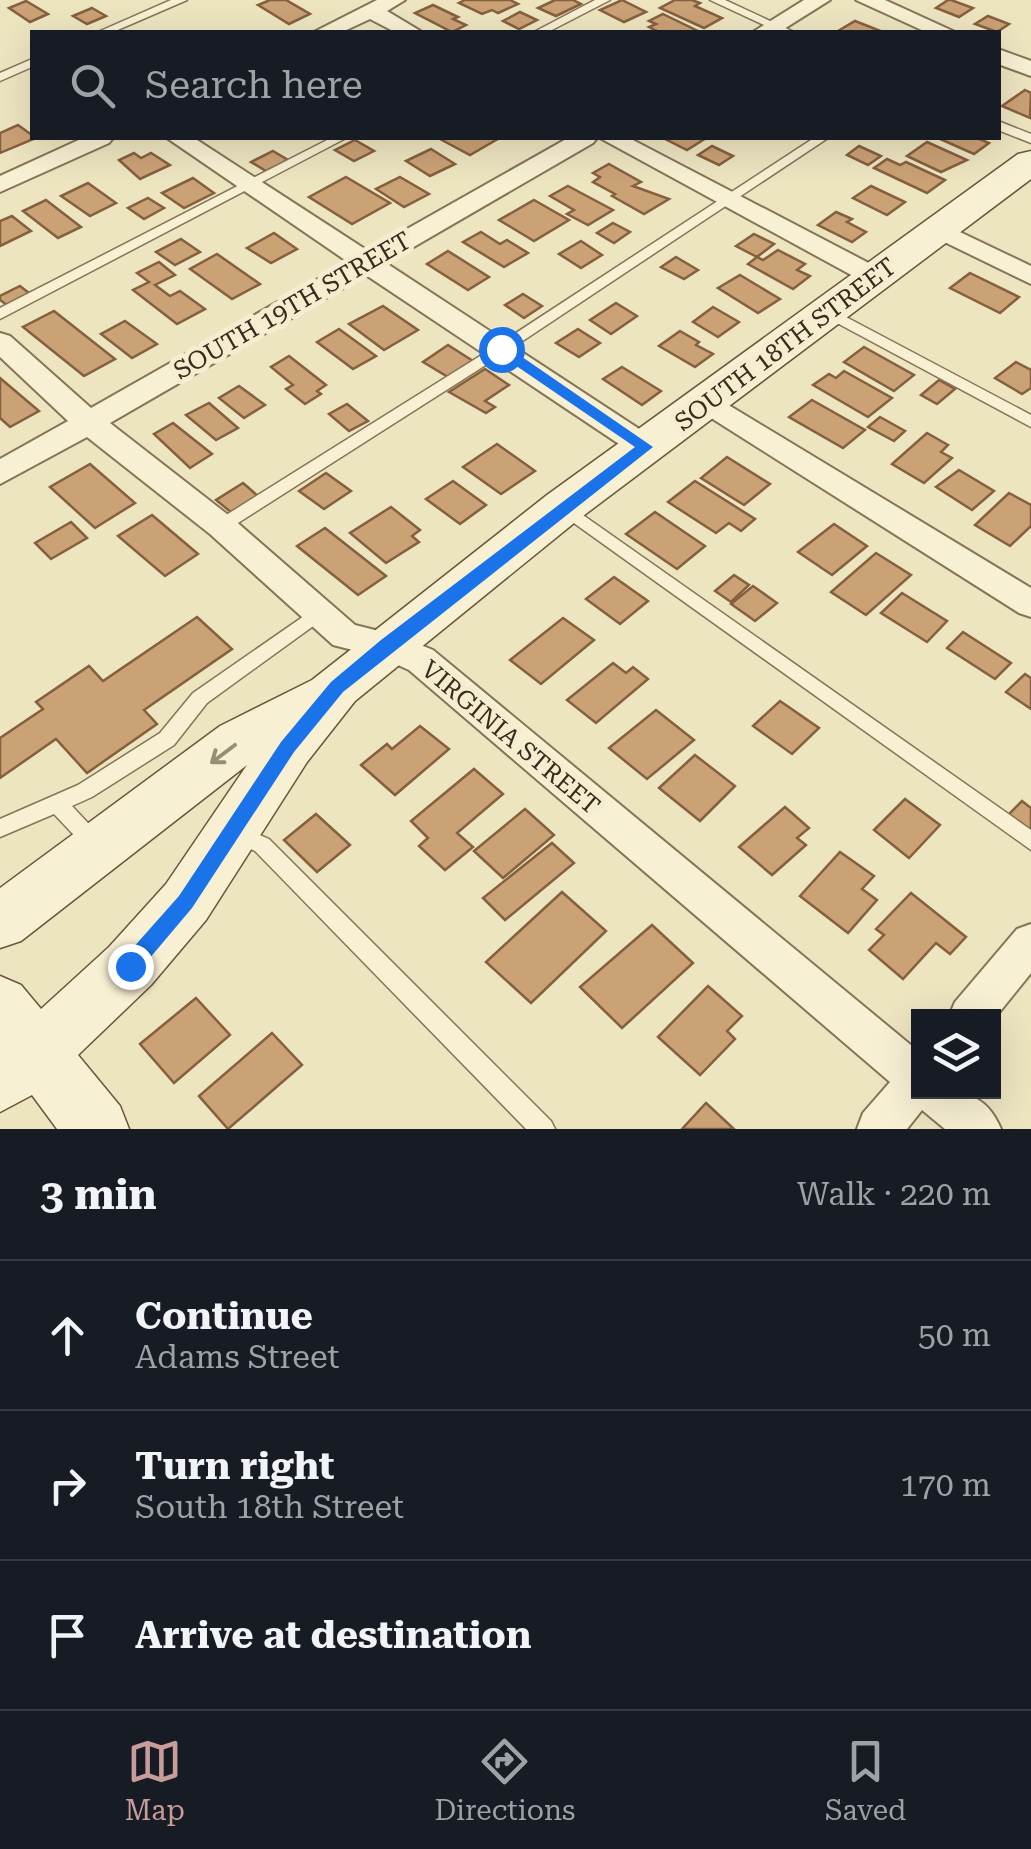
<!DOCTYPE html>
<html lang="en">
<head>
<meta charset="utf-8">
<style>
  :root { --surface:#171b24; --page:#20242c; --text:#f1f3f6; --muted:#9ea1a6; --line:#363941; --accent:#c79c9a }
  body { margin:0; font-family:"Roboto Serif",serif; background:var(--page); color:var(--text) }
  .controls { position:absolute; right:30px; bottom:30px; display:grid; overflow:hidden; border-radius:0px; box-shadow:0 10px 40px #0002 }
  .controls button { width:90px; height:90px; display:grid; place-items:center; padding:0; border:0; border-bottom:2px solid var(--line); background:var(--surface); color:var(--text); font:50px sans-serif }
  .stop { position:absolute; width:30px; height:30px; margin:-22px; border:8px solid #1a73e8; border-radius:50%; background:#fff }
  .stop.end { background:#1a73e8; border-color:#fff; box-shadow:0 2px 10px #0008 }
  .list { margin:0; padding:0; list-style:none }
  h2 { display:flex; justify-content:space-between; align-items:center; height:130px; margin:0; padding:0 40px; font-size:42px }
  h2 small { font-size:32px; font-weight:400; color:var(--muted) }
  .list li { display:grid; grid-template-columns:65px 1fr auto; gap:30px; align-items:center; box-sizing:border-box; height:150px; padding:0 40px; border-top:2px solid var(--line) }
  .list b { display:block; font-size:38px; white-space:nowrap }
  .list p { margin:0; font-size:32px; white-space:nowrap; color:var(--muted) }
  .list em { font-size:32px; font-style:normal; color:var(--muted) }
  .icon { flex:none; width:55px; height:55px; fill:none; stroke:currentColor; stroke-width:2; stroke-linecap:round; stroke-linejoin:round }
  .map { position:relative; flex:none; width:1031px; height:1129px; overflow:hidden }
  .search { position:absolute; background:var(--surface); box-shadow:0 10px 40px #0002; left:30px; right:30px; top:30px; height:110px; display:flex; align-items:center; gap:25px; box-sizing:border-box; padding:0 35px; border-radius:0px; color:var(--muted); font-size:38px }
  .sheet { height:580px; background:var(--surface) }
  nav { display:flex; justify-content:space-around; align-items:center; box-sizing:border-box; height:140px; border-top:2px solid var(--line); background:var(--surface); font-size:28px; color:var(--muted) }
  nav a { display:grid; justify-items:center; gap:5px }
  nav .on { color:var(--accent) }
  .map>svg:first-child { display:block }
  .building { fill:#cba176; stroke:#85603e; stroke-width:2.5 }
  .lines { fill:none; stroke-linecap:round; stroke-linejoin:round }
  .lane-casing { stroke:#867458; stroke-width:3 }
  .street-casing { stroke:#867458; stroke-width:4 }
  .secondary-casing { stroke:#68553b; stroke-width:3 }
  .lane { fill:#f8f0d3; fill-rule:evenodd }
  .street { fill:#f8f0d3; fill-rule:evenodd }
  .secondary { fill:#f8f0d3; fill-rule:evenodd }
  .oneway { stroke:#978e78 }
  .route { fill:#1a73e8 }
  .labels { text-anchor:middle; stroke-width:10; stroke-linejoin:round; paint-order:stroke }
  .street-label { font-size:25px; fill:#362b1c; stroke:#f5edcf }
</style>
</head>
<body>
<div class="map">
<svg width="1031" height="1129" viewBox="0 0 1031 1129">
  <rect width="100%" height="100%" fill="#ede4c0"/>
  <g class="building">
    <polygon points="270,0 286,0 310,14 289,24 258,5"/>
    <polygon points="465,0 510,0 518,4 498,13 492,10 482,14 459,3"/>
    <polygon points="555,0 573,0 581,4 556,16 538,8"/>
    <polygon points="622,0 646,12 624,22 600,10"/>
    <polygon points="675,0 692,0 700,3 695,6 722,18 704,28 660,8"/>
    <polygon points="948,0 951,0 973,8 959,17 936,8"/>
    <polygon points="26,1 48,14 30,22 9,8"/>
    <polygon points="433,5 458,17 453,19 466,25 452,32 415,13"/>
    <polygon points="92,8 106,16 87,24 73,16"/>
    <polygon points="520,12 537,20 519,29 503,21"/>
    <polygon points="663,14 698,31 659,32 649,27 656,24 649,21"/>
    <polygon points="988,16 1009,24 997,32 975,24"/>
    <polygon points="855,21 883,32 838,31"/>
    <polygon points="1025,90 1031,93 1030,118 1002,106"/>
    <polygon points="18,125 36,138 0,153 0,133"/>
    <polygon points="438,138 491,138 496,140 470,155"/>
    <polygon points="663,138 698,138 703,140 687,150"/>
    <polygon points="938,138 977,138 989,143 974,154"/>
    <polygon points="355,140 374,151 354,161 335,150"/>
    <polygon points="927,142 967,160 941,172 907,156"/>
    <polygon points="712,146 733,156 719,165 698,155"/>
    <polygon points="859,146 881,156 868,165 847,155"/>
    <polygon points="431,149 455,164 430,176 406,161"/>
    <polygon points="273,151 288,160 266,171 251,162"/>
    <polygon points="134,153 141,158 151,153 170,165 140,179 119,160"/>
    <polygon points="887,159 900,165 906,162 945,180 927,193 874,168"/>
    <polygon points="609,164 641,182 633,186 669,199 644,214 612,196 615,194 593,182 600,177 593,173"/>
    <polygon points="346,177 390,203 352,224 309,197"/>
    <polygon points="400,177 429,194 404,207 376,189"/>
    <polygon points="193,178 214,193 184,208 162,193"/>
    <polygon points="88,183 116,203 90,216 61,196"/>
    <polygon points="568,186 613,210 588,225 567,214 574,210 550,196"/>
    <polygon points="871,186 905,202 887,215 853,198"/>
    <polygon points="148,198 164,208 144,219 128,208"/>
    <polygon points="46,200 81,227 58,238 23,211"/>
    <polygon points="534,200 569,220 534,241 499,220"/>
    <polygon points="836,212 852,219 847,222 866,232 852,242 818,225"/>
    <polygon points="12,216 31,231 0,246 0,221"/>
    <polygon points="613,223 630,232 614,243 597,233"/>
    <polygon points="481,232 500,244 507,240 528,253 504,267 463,242"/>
    <polygon points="274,233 297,249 271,263 247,248"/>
    <polygon points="754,234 774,244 757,257 736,246"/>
    <polygon points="181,239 200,252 175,265 156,252"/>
    <polygon points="581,241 602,255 581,268 559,254"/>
    <polygon points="778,250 805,264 797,270 810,276 793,289 748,264 757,257 763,260"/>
    <polygon points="448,251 489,277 468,290 427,264"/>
    <polygon points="217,254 260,284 232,299 190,269"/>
    <polygon points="676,257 698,270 684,279 661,267"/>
    <polygon points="159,262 175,275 155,285 170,296 180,291 205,309 177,324 133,290 149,282 137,273"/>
    <polygon points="970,273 1019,297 1000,313 950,288"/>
    <polygon points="740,275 780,299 758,313 718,288"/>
    <polygon points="20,286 29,293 7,305 0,300 0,296"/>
    <polygon points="523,294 542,306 524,318 505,305"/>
    <polygon points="616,303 637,316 611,334 590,320"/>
    <polygon points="383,306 418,330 384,350 349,324"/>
    <polygon points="713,307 739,322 718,337 693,322"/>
    <polygon points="54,311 115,359 84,376 23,327"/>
    <polygon points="125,321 157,344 132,358 101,334"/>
    <polygon points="339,329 376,356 353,369 317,342"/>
    <polygon points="578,329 600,343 579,357 556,343"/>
    <polygon points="680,331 699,342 696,345 713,354 695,367 659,346"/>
    <polygon points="448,345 473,361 448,377 423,362"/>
    <polygon points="864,347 914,375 894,391 844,362"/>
    <polygon points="289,356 326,385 317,391 321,394 305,404 286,389 293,385 271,367"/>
    <polygon points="1016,362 1031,370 1031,388 1022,394 995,378"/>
    <polygon points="622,367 661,391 642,405 603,379"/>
    <polygon points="485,369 509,385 485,401 495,407 486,413 449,392"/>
    <polygon points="844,371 892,398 868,417 813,385 829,374 836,378"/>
    <polygon points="0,378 39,411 10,427 0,418"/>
    <polygon points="939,380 955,389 937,404 921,395"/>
    <polygon points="239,386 265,405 244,418 219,398"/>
    <polygon points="812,400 865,430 843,448 789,417"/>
    <polygon points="209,403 238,428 216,440 186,415"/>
    <polygon points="347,404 368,421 349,431 329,414"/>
    <polygon points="880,417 905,431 894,441 868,427"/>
    <polygon points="173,423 212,454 190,468 154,434"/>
    <polygon points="927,433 948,445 941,452 952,458 924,483 892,464"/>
    <polygon points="497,444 535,471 501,494 463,467"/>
    <polygon points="727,457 770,484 744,505 701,478"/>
    <polygon points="90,464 135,503 95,528 50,487"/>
    <polygon points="959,470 994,491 972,510 936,487"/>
    <polygon points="326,473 351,491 324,509 299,491"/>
    <polygon points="453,481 486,505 460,524 426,499"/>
    <polygon points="695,481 755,519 741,531 729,523 716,533 668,502"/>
    <polygon points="243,483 258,496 232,513 216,500"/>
    <polygon points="1009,493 1031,505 1031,526 1010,546 975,525"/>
    <polygon points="391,507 420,530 412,536 419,542 386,563 350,533"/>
    <polygon points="655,512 705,546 677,569 626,534"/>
    <polygon points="152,515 198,554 165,576 118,536"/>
    <polygon points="71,522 87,538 51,559 35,543"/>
    <polygon points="834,524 867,546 832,575 798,552"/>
    <polygon points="325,528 386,576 358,595 297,546"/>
    <polygon points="876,553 911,575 866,615 831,592"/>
    <polygon points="734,575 749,585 731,602 715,591"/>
    <polygon points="614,577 648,601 620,624 586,599"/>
    <polygon points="753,586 777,603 755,621 731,604"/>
    <polygon points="902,593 947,621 927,642 881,613"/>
    <polygon points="197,617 232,649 144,710 157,724 87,773 56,739 0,778 0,738 43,709 36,702 89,666 103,681"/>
    <polygon points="563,618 594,640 541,684 510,660"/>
    <polygon points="963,632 1011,663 995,679 947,648"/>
    <polygon points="613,663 626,673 633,667 648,679 596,723 567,700"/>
    <polygon points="1025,674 1031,678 1031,709 1006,692"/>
    <polygon points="780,701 819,728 792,754 753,726"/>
    <polygon points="656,710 694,740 647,779 609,748"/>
    <polygon points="420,726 449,749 395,795 361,765 387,744 392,749"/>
    <polygon points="695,755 735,786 700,821 659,788"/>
    <polygon points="474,769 503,794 457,833 473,847 445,870 419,846 428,838 411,821"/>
    <polygon points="905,799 940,825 909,858 874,830"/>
    <polygon points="1022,801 1031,808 1031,834 1007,816"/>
    <polygon points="785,807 809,828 797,838 806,845 772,875 739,847"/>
    <polygon points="525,809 554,835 503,878 474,851"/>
    <polygon points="316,814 350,845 317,872 284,840"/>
    <polygon points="552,843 574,863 505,920 483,898"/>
    <polygon points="840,852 874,876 862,889 877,900 848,933 800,896"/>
    <polygon points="562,892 606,931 531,1003 486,962"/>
    <polygon points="911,893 966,937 950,954 936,943 903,979 869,950 884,935 876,929"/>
    <polygon points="652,925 693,963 622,1028 580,987"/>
    <polygon points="708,986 742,1016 727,1031 735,1039 700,1075 658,1037"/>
    <polygon points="196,998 230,1035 174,1083 140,1044"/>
    <polygon points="272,1033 302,1065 228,1129 199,1096"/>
    <polygon points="706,1103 734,1129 682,1129"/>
  </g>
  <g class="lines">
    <g class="lane-casing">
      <g id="lane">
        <polygon points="171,0 187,0 113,32 98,32"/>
        <polygon points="595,0 610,0 548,32 534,32"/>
        <polygon points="710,0 725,0 794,32 779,32"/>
        <polygon points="32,59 32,67 0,81 0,73"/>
        <polygon points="998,121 1031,134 1031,143 998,130"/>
        <polygon points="331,138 346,138 0,319 0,308"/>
        <polygon points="814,138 828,138 506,352 227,530 215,530 212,526 215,522 496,346"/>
        <polygon points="829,308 1031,415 1031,427 824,316 822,313"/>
        <polygon points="563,501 1031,830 1031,850 557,511 555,507 557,503"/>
        <polygon points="317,607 323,609 326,614 323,619 207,703 174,745 92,797 72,806 102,838 105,844 102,850 95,853 88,850 54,814 0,837 0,819 78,785 160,733 193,693"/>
        <polygon points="235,824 269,839 551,1121 555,1129 526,1129 255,851 228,839 225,833 228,827"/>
      </g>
    </g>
    <g class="street-casing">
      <g id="street">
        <polygon points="377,0 405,0 387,11 422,32 395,32 370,19 342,32 314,32"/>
        <polygon points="804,0 830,0 779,32 753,32"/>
        <polygon points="856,0 885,0 955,32 926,32"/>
        <polygon points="998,49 1031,61 1031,76 998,64"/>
        <polygon points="83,138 113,138 109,143 0,192 0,176"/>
        <path d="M 167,138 L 194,138 L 368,251 L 568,138 L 597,138 L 593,143 L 386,263 L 656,440 L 660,447 L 656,454 L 645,457 L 634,454 L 366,275 L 110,423 L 232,518 L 355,625 L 399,636 L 433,650 L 918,1051 L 918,1092 C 957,1092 984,1088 1001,1129 L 945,1129 L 922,1110 L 907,1129 L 857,1129 L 863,1113 L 890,1082 L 409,670 L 380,657 L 333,645 L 210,534 L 87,437 L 0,484 L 0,459 L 68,421 L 0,357 L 0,333 L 10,336 L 91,408 L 348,262 Z"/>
        <polygon points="600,138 629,138 884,271 888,277 875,285 866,283"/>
        <polygon points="939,222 1031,266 1031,284 930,235 926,230 930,225"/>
        <polygon points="707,392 1031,588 1031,617 1019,613 697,409 692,402 697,395"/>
        <polygon points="1031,924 1031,973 994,1019 949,1016 955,1002 1017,929"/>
      </g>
    </g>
    <g class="secondary-casing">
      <polygon id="secondary" points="1031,151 1031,179 579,519 355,701 307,762 206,920 151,985 78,1055 120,1106 129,1129 57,1129 32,1095 0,1112 0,976 21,985 41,1009 109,947 166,884 247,765 21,941 0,948 0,888 220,726 312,680 547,495 1018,154"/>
    </g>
    <use href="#lane" class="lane"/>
    <use href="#street" class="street"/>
    <use href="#secondary" class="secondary"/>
  </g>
  <defs><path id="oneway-shaft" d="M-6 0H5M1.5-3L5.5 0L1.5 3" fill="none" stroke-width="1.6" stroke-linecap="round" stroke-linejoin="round" transform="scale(2.5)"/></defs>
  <use class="oneway" href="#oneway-shaft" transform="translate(223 754) rotate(143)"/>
  <polygon class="route" points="496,346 506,346 653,447 343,692 294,752 192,908 138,972 123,972 123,959 179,896 281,742 331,682 381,640 635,447 496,352"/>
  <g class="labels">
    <g class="street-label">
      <text transform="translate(292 305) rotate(-30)" y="9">SOUTH 19TH STREET</text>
      <text transform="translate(785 344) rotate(-37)" y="9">SOUTH 18TH STREET</text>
      <text transform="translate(511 737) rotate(40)" y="9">VIRGINIA STREET</text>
    </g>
  </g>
</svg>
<div class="controls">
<button><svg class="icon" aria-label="layers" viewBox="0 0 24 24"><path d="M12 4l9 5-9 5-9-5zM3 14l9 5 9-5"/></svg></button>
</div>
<div class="stop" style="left:501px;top:349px"></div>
<div class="stop end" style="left:130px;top:966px"></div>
<div class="search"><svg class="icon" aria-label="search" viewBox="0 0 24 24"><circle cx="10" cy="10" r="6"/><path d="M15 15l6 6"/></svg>Search here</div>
</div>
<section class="sheet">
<h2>3 min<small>Walk · 220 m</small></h2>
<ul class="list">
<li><svg class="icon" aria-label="ahead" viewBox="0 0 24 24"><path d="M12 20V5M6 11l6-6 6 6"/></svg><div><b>Continue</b><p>Adams Street</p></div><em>50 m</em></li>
<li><svg class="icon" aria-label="right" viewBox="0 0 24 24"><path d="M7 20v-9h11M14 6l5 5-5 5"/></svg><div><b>Turn right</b><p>South 18th Street</p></div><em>170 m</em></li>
<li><svg class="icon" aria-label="arrive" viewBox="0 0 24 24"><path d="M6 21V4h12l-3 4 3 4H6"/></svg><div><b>Arrive at destination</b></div></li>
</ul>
</section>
<nav>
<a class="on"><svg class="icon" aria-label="map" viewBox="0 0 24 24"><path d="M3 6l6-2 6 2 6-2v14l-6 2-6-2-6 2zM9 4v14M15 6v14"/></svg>Map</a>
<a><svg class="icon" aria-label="directions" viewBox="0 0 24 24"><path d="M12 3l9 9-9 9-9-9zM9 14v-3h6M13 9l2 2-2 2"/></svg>Directions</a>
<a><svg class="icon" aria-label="saved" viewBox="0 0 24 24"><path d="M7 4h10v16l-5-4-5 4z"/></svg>Saved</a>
</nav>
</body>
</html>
